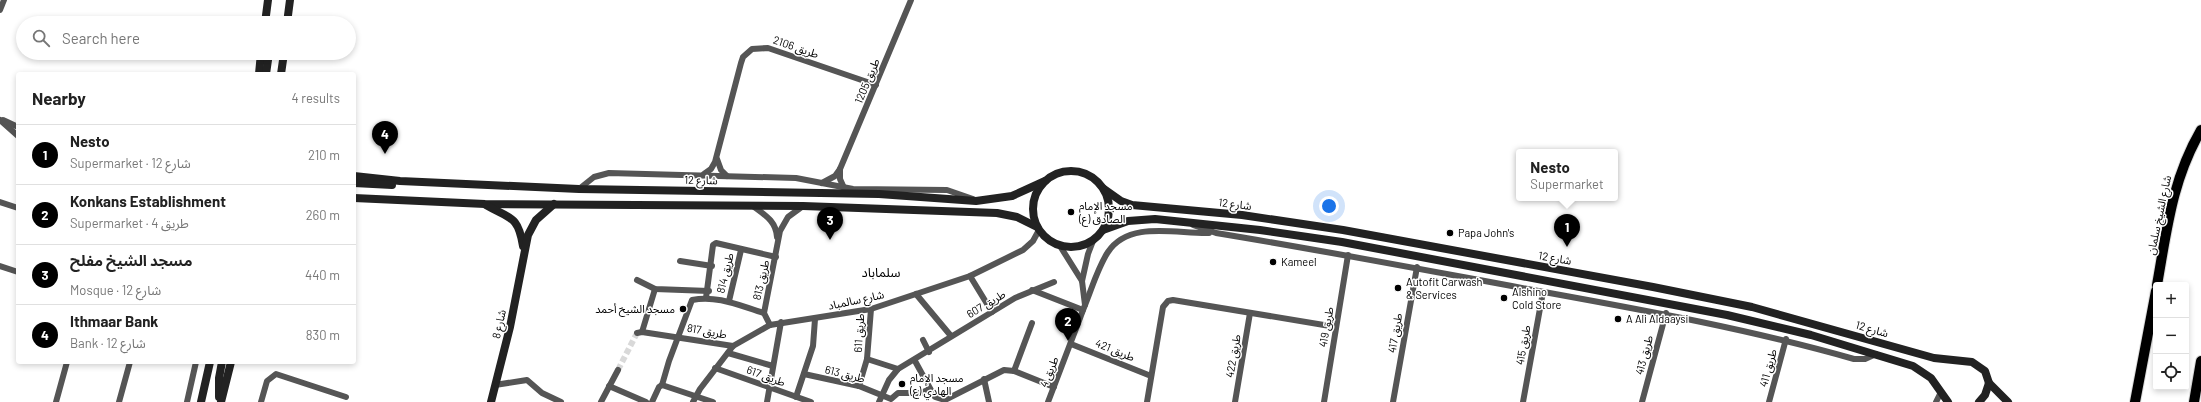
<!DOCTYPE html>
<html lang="en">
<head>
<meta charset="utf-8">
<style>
  :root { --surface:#fff; --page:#f6f6f6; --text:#222; --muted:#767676; --line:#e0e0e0; --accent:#000 }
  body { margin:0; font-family:Barlow,"Noto Sans Arabic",sans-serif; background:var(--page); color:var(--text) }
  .controls { position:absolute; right:12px; bottom:12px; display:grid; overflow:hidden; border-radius:4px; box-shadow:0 2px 6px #0003 }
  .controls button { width:36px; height:36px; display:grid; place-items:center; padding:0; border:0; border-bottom:1px solid var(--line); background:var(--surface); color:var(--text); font:20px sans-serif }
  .you { position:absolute; left:1329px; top:206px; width:14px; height:14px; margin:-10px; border:3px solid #fff; border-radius:50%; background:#1a73e8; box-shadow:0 0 0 6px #1a73e833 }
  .badge { display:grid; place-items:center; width:26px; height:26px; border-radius:50%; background:var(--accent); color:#fff; font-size:13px; font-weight:700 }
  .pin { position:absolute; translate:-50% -33px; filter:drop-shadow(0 1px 2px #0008) }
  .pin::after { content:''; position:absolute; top:21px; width:14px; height:12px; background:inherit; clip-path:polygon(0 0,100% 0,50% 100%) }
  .popup { position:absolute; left:1516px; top:149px; width:102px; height:52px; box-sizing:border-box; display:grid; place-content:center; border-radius:4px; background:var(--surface); filter:drop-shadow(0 1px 3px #0005); font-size:13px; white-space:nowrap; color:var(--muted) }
  .popup b { font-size:15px; color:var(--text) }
  .popup::after { content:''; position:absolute; left:50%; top:100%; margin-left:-8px; border:8px solid transparent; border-top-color:var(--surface) }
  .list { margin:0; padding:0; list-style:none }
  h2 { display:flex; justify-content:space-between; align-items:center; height:52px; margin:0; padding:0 16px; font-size:17px }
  h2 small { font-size:13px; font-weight:400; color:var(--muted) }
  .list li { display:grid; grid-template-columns:26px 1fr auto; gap:12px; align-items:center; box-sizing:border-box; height:60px; padding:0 16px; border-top:1px solid var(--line) }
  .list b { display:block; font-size:15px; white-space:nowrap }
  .list p { margin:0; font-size:13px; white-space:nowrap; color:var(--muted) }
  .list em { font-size:13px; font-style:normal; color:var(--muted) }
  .icon { flex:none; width:22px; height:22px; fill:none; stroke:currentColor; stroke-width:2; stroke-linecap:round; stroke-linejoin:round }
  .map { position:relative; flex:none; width:2201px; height:402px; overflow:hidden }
  .search { position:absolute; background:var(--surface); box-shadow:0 2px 6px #0003; left:16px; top:16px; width:340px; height:44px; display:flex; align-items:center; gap:10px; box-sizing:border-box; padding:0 14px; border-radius:22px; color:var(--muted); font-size:15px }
  .panel { position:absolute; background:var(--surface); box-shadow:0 2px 6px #0003; left:16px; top:72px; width:340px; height:292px; border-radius:4px }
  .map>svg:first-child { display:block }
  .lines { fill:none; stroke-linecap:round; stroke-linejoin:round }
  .street-tunnel { stroke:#d9d9d9; stroke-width:6; stroke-dasharray:6 3; stroke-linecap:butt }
  .primary-casing { stroke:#dbdbdb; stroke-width:12 }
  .street { stroke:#555; stroke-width:6 }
  .secondary { stroke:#222; stroke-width:8 }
  .primary { stroke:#000; stroke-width:10 }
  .poi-dot { fill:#000; stroke:#fff; stroke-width:1.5 }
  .labels { text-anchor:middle; stroke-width:3; stroke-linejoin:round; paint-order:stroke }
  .street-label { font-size:11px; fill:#000; stroke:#fff }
  .poi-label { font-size:11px; fill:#000; stroke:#fff; text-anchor:start }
  .quarter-label { font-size:13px; fill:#000; stroke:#fff }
</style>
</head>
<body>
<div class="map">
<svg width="2201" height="402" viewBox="0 0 2201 402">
  <rect width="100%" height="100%" fill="#fff"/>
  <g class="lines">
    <polyline class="street-tunnel" points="618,370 637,333"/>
    <g class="primary-casing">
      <g id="primary">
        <path d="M 2157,285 C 2167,229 2172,180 2201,130"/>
        <polyline points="2135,402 2156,291"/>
        <polyline points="2194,402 2201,361"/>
      </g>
    </g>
    <g class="street">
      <polyline points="0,10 4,0"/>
      <polyline points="0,120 18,136"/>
      <polyline points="3,120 18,127"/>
      <polyline points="717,159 721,170 727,176"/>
      <polyline points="840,169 840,179 844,188"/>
      <polyline points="704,174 711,169 715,162 741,63 743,57 752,49 768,48 876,85"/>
      <polyline points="822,183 835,176 840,169 911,0"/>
      <polyline points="579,189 594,177 609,173 796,178 853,189 947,190 973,199"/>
      <polyline points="0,202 18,208"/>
      <path d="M 753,206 C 765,215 776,221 777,237"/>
      <path d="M 1193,225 L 1216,233 C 1326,251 1435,272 1544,292 C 1649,311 1752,330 1854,359 L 1865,359 L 1876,354"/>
      <polyline points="680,261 712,266"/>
      <polyline points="0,266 18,272"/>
      <polyline points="970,276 992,312"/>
      <polyline points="637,280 655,289 709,291"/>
      <polyline points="1082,281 1088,254 1093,241"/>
      <polyline points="1032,290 1083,310"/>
      <polyline points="916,294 951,336"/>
      <polyline points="706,298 713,245 716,243 776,257"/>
      <polyline points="729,301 741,250"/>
      <path d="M 1085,305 C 1092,288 1098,267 1108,252 C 1129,220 1177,234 1209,233"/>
      <polyline points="770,325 764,313 780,231 788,217 803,206"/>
      <polyline points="642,332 655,289"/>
      <polyline points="637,333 642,332 733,346"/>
      <polyline points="923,340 929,352"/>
      <polyline points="1071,344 1151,376"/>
      <polyline points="728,353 773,366"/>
      <polyline points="867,359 898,369"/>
      <polyline points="915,361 932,392"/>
      <polyline points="715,368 811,402"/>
      <polyline points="1014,371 1032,323"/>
      <polyline points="804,374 859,386 891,399 898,393 921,393 930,389"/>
      <polyline points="984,379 989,402"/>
      <polyline points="495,385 527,380 542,393 561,402"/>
      <path d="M 662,385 L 669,361 L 692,300 C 718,295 740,306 764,313"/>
      <polyline points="662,385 713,402"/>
      <polyline points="609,386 646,402"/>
      <polyline points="859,386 867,359 871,309"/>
      <polyline points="796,397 813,346 815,319"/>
      <polyline points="935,397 945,400 1004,370 1014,371 1054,387"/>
      <polyline points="56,402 67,362"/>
      <polyline points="119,402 130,362"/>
      <polyline points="187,402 196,362"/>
      <polyline points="261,402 267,381 276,374 346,397"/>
      <polyline points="601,402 618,370"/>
      <polyline points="652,402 659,387 662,385"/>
      <polyline points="693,402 700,389 733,346 770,325 871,309 970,276 1023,250 1033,241 1039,230"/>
      <polyline points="767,402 781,322"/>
      <polyline points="879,402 889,380 898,369 1015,298 1054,282"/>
      <polyline points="1048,402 1085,305 1082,281 1060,246"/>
      <polyline points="1147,402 1163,307 1168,301 1173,300 1336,327"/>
      <polyline points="1235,402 1250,313"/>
      <polyline points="1324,402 1348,255"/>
      <polyline points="1393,402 1417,267"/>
      <polyline points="1523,402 1543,292"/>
      <polyline points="1642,402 1666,313"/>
      <polyline points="1769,402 1786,339"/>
      <polyline points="1936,402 1941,392"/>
    </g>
    <g class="secondary">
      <polyline points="265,23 268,0"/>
      <polyline points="287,23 290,0"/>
      <polyline points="259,74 261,53"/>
      <polyline points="266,74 269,53"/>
      <polyline points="281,74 284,53"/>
      <circle cx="1071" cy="209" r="38"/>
      <polyline points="354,176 400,181 579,189 879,194 976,201 1012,196 1045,181"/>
      <polyline points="354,183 392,185"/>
      <polyline points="1104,189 1121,201 1132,205 1242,215 1343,230 1653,287 1752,307 1934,358 1972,362 1985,371 1989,383 1985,395 1979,402"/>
      <polyline points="354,198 485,204 803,206 997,213 1017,217 1037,227"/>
      <path d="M 486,205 C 510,219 518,215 523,246"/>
      <polyline points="1103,230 1128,221 1155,219 1260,230 1342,242 1727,315 1811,335 1913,366 1931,378 1948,402"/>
      <polyline points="1989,383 2008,402"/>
      <polyline points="219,397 219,378 222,362"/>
      <polyline points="201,402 210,362"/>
      <polyline points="221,402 231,362"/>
      <polyline points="491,402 510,327 528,235 536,220 554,204"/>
    </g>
    <use href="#primary" class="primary"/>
  </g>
  <g class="poi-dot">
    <circle cx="1071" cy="212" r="4"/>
    <circle cx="1450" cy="233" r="4"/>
    <circle cx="1273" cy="262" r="4"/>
    <circle cx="1398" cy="288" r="4"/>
    <circle cx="1504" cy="298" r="4"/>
    <circle cx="683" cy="309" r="4"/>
    <circle cx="1618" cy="319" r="4"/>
    <circle cx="902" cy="384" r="4"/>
  </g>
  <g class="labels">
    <g class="street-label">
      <text transform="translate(796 47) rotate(19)" y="4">طريق 2106</text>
      <text transform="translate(867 81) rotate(-67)" y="4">طريق 1205</text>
      <text transform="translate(701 180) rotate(1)" y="4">شارع 12</text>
      <text transform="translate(1235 204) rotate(7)" y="4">شارع 12</text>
      <text transform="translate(2159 215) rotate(-78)" y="4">شارع الشيخ سلمان</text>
      <text transform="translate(1555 258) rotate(10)" y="4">شارع 12</text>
      <text transform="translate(725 273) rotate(-76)" y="4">طريق 814</text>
      <text transform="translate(761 280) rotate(-77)" y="4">طريق 813</text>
      <text transform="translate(856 300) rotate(-12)" y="4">شارع سالمباد</text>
      <text transform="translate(986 304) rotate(-31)" y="4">طريق 607</text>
      <text transform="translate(499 324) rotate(-78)" y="4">شارع 8</text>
      <text transform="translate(1326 327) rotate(-80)" y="4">طريق 419</text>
      <text transform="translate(1872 329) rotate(16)" y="4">شارع 12</text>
      <text transform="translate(707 331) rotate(10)" y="4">طريق 817</text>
      <text transform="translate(859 333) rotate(-86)" y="4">طريق 611</text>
      <text transform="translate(1395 333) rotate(-80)" y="4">طريق 417</text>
      <text transform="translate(1523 345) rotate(-80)" y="4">طريق 415</text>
      <text transform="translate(1115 350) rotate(22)" y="4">طريق 421</text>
      <text transform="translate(1644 355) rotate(-75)" y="4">طريق 413</text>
      <text transform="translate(1233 356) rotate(-80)" y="4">طريق 422</text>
      <text transform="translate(1768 368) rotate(-75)" y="4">طريق 411</text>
      <text transform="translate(1049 372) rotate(-68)" y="4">طريق 4</text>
      <text transform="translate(845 374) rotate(14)" y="4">طريق 613</text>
      <text transform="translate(766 376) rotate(20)" y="4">طريق 617</text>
    </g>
    <g class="poi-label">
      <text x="1079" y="210">مسجد الإمام<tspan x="1079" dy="13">الصادق (ع)</tspan></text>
      <text x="1458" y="237">Papa John's</text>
      <text x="1281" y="266">Kameel</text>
      <text x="1406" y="286">Autofit Carwash<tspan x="1406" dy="13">&amp; Services</tspan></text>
      <text x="1512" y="296">Alshino<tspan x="1512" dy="13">Cold Store</tspan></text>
      <text x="675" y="313" text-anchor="end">مسجد الشيخ أحمد</text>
      <text x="1626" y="323">A Ali Aldaaysi</text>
      <text x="910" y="382">مسجد الإمام<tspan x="910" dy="13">الهادي (ع)</tspan></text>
    </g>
    <g class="quarter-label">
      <text x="881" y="277">سلماباد</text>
    </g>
  </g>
</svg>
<div class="controls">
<button>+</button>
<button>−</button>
<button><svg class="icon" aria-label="locate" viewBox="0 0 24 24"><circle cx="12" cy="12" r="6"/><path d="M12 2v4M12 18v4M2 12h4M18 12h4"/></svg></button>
</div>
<div class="you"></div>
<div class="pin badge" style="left:1567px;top:247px">1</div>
<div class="popup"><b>Nesto</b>Supermarket</div>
<div class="pin badge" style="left:1068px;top:341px">2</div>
<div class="pin badge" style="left:830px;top:240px">3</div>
<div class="pin badge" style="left:385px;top:154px">4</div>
<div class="search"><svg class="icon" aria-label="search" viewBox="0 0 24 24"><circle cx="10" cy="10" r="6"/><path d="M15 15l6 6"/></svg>Search here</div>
<section class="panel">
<h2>Nearby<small>4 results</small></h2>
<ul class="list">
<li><span class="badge">1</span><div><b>Nesto</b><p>Supermarket · شارع 12</p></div><em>210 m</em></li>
<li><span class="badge">2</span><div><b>Konkans Establishment</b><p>Supermarket · طريق 4</p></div><em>260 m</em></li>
<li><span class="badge">3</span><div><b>مسجد الشيخ مفلح</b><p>Mosque · شارع 12</p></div><em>440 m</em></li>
<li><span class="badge">4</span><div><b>Ithmaar Bank</b><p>Bank · شارع 12</p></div><em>830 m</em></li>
</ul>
</section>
</div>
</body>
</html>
